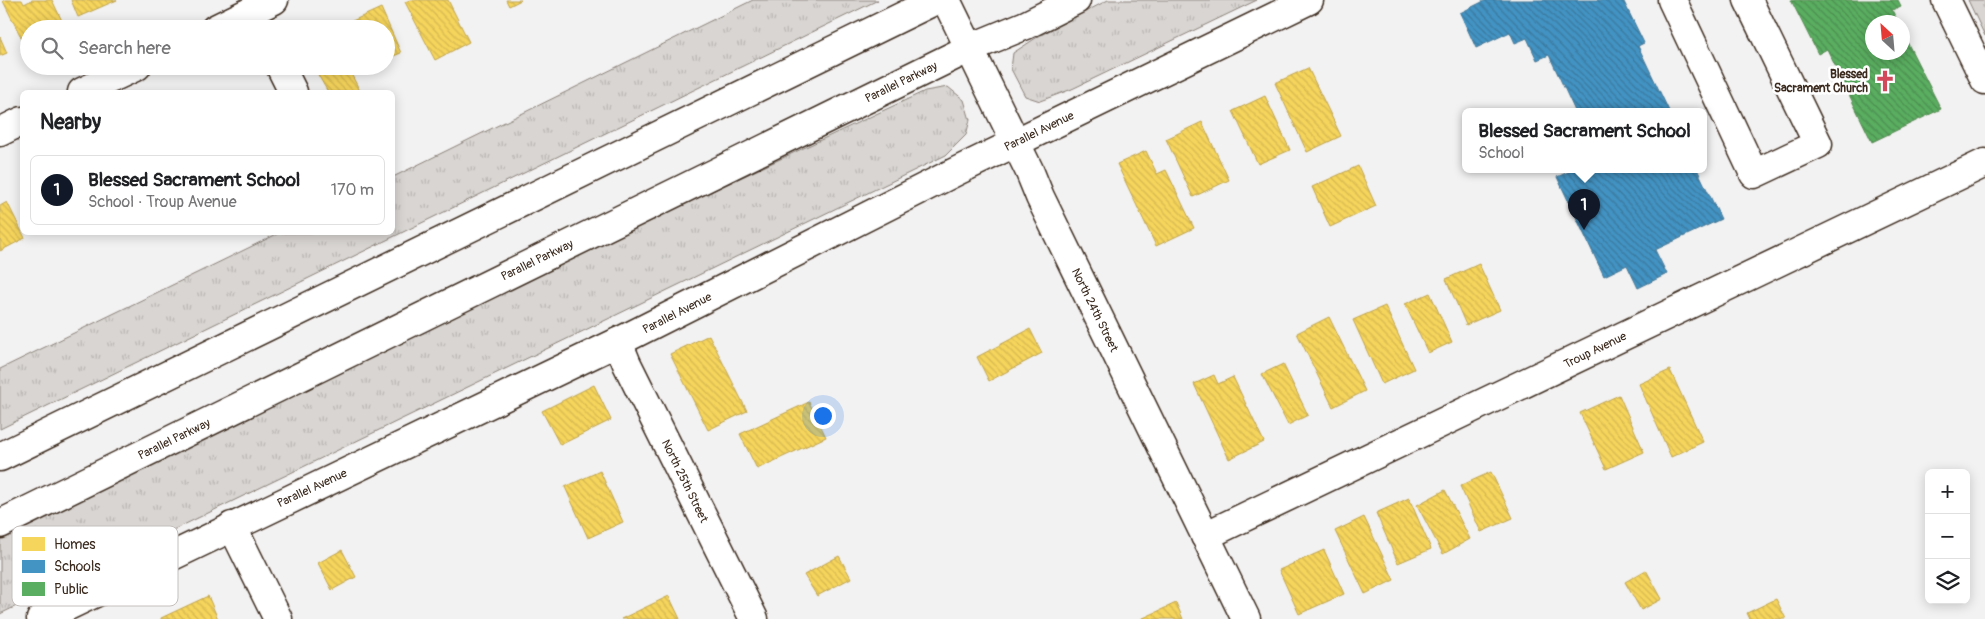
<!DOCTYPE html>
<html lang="en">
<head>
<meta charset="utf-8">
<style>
  :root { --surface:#fff; --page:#f6f6f6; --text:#202124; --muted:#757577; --line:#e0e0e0; --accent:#111827 }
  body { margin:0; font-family:Pangolin,sans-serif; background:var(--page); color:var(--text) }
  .controls { position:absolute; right:15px; bottom:15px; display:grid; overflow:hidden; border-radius:8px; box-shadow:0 2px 12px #0003 }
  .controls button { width:45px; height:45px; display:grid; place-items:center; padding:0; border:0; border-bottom:1px solid var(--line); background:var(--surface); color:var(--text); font:25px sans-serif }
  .compass { position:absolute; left:1865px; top:15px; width:45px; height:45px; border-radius:50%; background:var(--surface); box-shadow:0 2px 12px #0003; rotate:334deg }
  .you { position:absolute; left:822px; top:415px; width:18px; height:18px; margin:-12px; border:4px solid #fff; border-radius:50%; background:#1a73e8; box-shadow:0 0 0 8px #1a73e833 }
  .badge { display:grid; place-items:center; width:32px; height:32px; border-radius:50%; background:var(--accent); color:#fff; font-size:16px; font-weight:700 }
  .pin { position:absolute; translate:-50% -41px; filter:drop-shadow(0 1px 2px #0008) }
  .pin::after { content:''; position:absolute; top:26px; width:18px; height:15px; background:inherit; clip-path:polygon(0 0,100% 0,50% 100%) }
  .popup { position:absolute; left:1462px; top:108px; width:245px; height:65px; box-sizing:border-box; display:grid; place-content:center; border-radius:8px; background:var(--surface); filter:drop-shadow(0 1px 4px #0005); font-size:16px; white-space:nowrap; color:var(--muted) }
  .popup b { font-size:19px; color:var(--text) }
  .popup::after { content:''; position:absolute; left:50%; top:100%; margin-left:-10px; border:10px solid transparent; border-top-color:var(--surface) }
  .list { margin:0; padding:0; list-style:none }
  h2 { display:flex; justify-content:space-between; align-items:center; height:65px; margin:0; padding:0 20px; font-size:21px }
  h2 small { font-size:16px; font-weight:400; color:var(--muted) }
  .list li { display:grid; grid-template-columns:32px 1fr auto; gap:15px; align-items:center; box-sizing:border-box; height:70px; margin:0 10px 10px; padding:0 10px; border:1px solid var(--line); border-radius:8px }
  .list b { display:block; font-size:19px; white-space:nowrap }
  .list p { margin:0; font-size:16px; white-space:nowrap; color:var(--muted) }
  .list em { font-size:16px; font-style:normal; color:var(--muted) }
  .icon { flex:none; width:28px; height:28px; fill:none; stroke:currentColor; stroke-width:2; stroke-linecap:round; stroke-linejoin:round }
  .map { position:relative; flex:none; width:1985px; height:619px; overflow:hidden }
  .search { position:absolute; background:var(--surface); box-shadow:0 2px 12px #0003; left:20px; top:20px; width:375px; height:55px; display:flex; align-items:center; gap:12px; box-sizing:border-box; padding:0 18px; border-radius:28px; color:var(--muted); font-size:19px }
  .panel { position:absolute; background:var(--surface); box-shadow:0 2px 12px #0003; left:20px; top:90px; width:375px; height:145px; border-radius:8px }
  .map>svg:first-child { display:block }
  .grass { fill:url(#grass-tufts); stroke:#8a8078 }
  .homes { fill:url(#homes-back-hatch); stroke:#bea249 }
  .schools { fill:url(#schools-back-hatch); stroke:#417492 }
  .public { fill:url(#public-back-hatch); stroke:#51864d }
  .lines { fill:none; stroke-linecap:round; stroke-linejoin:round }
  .minor-casing { stroke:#3b2a1e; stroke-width:31 }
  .major-casing { stroke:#3b2a1e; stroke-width:31 }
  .minor { stroke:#fff; stroke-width:28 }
  .major { stroke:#fff; stroke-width:28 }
  .labels { text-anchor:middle; stroke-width:5; stroke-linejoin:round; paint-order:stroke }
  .poi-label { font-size:12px; font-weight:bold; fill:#3b2a1e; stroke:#fff; text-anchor:end }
  .street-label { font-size:12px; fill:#3b2a1e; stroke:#fff }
  .key { fill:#fff; stroke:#c4bfbc; stroke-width:1 }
  .key-label { font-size:14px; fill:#3b2a1e }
</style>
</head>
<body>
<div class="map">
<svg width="1985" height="619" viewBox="0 0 1985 619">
  <defs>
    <pattern id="grass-tufts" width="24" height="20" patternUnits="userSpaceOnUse" patternTransform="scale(1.25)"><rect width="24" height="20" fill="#d8d5d2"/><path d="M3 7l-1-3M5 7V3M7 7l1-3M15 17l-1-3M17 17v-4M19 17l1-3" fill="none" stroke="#bab7b4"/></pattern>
    <pattern id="homes-back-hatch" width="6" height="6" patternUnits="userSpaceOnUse" patternTransform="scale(1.25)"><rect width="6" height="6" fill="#f6d55c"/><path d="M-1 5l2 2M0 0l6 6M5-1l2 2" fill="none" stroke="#d4b750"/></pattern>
    <pattern id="schools-back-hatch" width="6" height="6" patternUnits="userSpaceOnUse" patternTransform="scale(1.25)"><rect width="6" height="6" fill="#4393c3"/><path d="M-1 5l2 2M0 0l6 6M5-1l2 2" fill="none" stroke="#39789e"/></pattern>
    <pattern id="public-back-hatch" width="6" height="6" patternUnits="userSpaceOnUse" patternTransform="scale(1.25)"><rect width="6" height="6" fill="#5aae61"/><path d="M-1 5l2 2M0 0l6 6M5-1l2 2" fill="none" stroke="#4c8e4f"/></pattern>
  </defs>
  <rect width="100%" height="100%" fill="#f3f2f2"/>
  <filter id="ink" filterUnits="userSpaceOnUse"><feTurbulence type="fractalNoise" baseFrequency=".02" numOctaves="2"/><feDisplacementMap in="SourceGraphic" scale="10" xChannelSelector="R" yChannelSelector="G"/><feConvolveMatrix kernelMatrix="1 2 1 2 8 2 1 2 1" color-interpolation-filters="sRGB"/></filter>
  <g filter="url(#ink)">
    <g class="grass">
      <polygon points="753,0 878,0 0,429 0,369 279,233 392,232 393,177"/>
      <polygon points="1108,0 1257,0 1072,89 1040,101 1025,96 1011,69 1013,53 1039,36"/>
      <polygon points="1968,0 1985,0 1985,36"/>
      <polygon points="948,87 964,100 970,120 966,135 946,155 0,614 0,536 593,247 925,91"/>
    </g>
    <g class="homes">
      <polygon points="5,0 22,0 24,4 32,0 52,0 64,25 56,29 29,29 29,43 25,45 3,1"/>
      <polygon points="71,0 117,0 78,17"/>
      <polygon points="410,0 448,0 469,42 435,60 405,2"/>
      <polygon points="506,0 521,0 509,6"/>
      <polygon points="381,8 401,53 386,59 386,29 353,29 350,22"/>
      <polygon points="0,37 7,53 0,56"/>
      <polygon points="313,66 347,66 360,91 357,92 328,92"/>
      <polygon points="1308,68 1341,136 1307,152 1275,83"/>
      <polygon points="1265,96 1290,150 1258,164 1233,111"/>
      <polygon points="1202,122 1229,180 1193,197 1166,139"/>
      <polygon points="1146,151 1157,174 1166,170 1194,228 1156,246 1117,164"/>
      <polygon points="1358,166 1376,206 1330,227 1312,187"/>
      <polygon points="7,202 25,238 0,251 0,206"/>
      <polygon points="1479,264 1500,310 1466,325 1446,279"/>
      <polygon points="1430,293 1452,342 1428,353 1405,304"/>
      <polygon points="1385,306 1414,369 1382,384 1353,320"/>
      <polygon points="1329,317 1365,391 1333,407 1297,333"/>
      <polygon points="1030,329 1042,353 989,381 977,357"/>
      <polygon points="709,335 747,411 708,430 670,354"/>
      <polygon points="1283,364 1308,415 1288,425 1262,374"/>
      <polygon points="1670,370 1703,442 1671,457 1639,384"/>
      <polygon points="1214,375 1218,384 1233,377 1264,442 1229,459 1194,384"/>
      <polygon points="594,385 611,420 560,445 542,411"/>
      <polygon points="1619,395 1644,452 1606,469 1580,413"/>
      <polygon points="809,402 826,437 757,469 740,434"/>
      <polygon points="600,471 623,522 588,538 565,487"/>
      <polygon points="1491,472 1513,518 1481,532 1460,486"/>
      <polygon points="1445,490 1470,539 1443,554 1417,505"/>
      <polygon points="1409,498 1431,549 1398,563 1376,513"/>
      <polygon points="1364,517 1394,580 1365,594 1335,531"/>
      <polygon points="342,550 356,577 332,590 318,563"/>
      <polygon points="1324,550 1344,594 1299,614 1279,570"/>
      <polygon points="839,556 851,578 817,596 804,575"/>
      <polygon points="1646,570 1662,599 1641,610 1625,582"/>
      <polygon points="208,596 218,619 161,619 161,618"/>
      <polygon points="669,596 680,619 621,619"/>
      <polygon points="1776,599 1786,619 1750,619 1747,613"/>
      <polygon points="1176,603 1183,619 1141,619"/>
    </g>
    <g class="schools">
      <polygon points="1486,0 1623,0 1644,43 1638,46 1669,111 1575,111 1549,55 1537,60 1527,38 1515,43 1510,32 1476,48 1460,13"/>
      <polygon points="1575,169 1697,169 1721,219 1655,250 1667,274 1638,288 1627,265 1604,276 1557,177"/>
    </g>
    <polygon class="public" points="1791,0 1898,0 1901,6 1892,10 1898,22 1872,22 1872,52 1902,52 1902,32 1941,109 1872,142 1827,49 1818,54"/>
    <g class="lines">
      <g class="minor-casing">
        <g id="minor">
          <polyline points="946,0 1029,170 1040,197 1246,619"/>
          <polyline points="1672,0 1754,174 1818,144 1748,0"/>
          <polyline points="1946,0 1985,80"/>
          <polyline points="215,29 274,0"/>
          <polyline points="280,66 293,92"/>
          <polyline points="82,92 137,66"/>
          <polyline points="0,132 22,121"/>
          <polyline points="618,342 627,364 754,619"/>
          <polyline points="232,526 278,619"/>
          <polyline points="1205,536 1985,163"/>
          <polyline points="41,619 618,342 957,171 1309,0"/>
        </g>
      </g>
      <g class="major-casing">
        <g id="major">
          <polyline points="0,457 936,0"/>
          <polyline points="0,524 970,48 1026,25 1076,0"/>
        </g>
      </g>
      <use href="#minor" class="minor"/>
      <use href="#major" class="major"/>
    </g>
  </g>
  <defs>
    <g id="church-bare" transform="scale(1.725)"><path d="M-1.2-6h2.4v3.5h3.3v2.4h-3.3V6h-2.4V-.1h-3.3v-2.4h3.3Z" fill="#d1495b" stroke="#fff" stroke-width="2.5" paint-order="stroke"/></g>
  </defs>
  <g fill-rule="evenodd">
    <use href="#church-bare" x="1885" y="81"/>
  </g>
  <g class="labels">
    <g class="poi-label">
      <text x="1868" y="78">Blessed<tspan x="1868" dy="14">Sacrament Church</tspan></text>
    </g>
    <g class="street-label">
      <text transform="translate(901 82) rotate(-26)" y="4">Parallel Parkway</text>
      <text transform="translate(1039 131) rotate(-26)" y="4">Parallel Avenue</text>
      <text transform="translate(537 260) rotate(-26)" y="4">Parallel Parkway</text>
      <text transform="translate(1095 310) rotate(64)" y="4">North 24th Street</text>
      <text transform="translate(677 313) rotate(-27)" y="4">Parallel Avenue</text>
      <text transform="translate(1595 350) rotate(-26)" y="4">Troup Avenue</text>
      <text transform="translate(174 439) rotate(-26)" y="4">Parallel Parkway</text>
      <text transform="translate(685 481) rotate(64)" y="4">North 25th Street</text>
      <text transform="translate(312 488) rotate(-25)" y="4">Parallel Avenue</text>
    </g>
  </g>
  <rect x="12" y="526" width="166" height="80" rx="8" class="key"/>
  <rect x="22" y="537" width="23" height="14" fill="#f6d55c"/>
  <rect x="22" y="560" width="23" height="13" fill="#4393c3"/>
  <rect x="22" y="582" width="23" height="14" fill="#5aae61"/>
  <g class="key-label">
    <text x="54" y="549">Homes</text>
    <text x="54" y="571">Schools</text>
    <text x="54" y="594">Public</text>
  </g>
</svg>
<div class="controls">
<button>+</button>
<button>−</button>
<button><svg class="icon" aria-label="layers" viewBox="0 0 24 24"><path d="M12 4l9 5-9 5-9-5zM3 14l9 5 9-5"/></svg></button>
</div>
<svg class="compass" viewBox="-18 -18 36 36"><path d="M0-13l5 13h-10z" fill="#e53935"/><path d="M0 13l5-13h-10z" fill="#757577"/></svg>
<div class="you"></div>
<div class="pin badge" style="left:1584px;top:230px">1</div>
<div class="popup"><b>Blessed Sacrament School</b>School</div>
<div class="search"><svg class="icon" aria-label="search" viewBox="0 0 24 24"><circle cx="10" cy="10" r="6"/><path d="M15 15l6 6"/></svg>Search here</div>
<section class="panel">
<h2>Nearby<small></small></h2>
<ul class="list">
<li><span class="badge">1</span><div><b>Blessed Sacrament School</b><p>School · Troup Avenue</p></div><em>170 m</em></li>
</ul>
</section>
</div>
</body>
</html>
